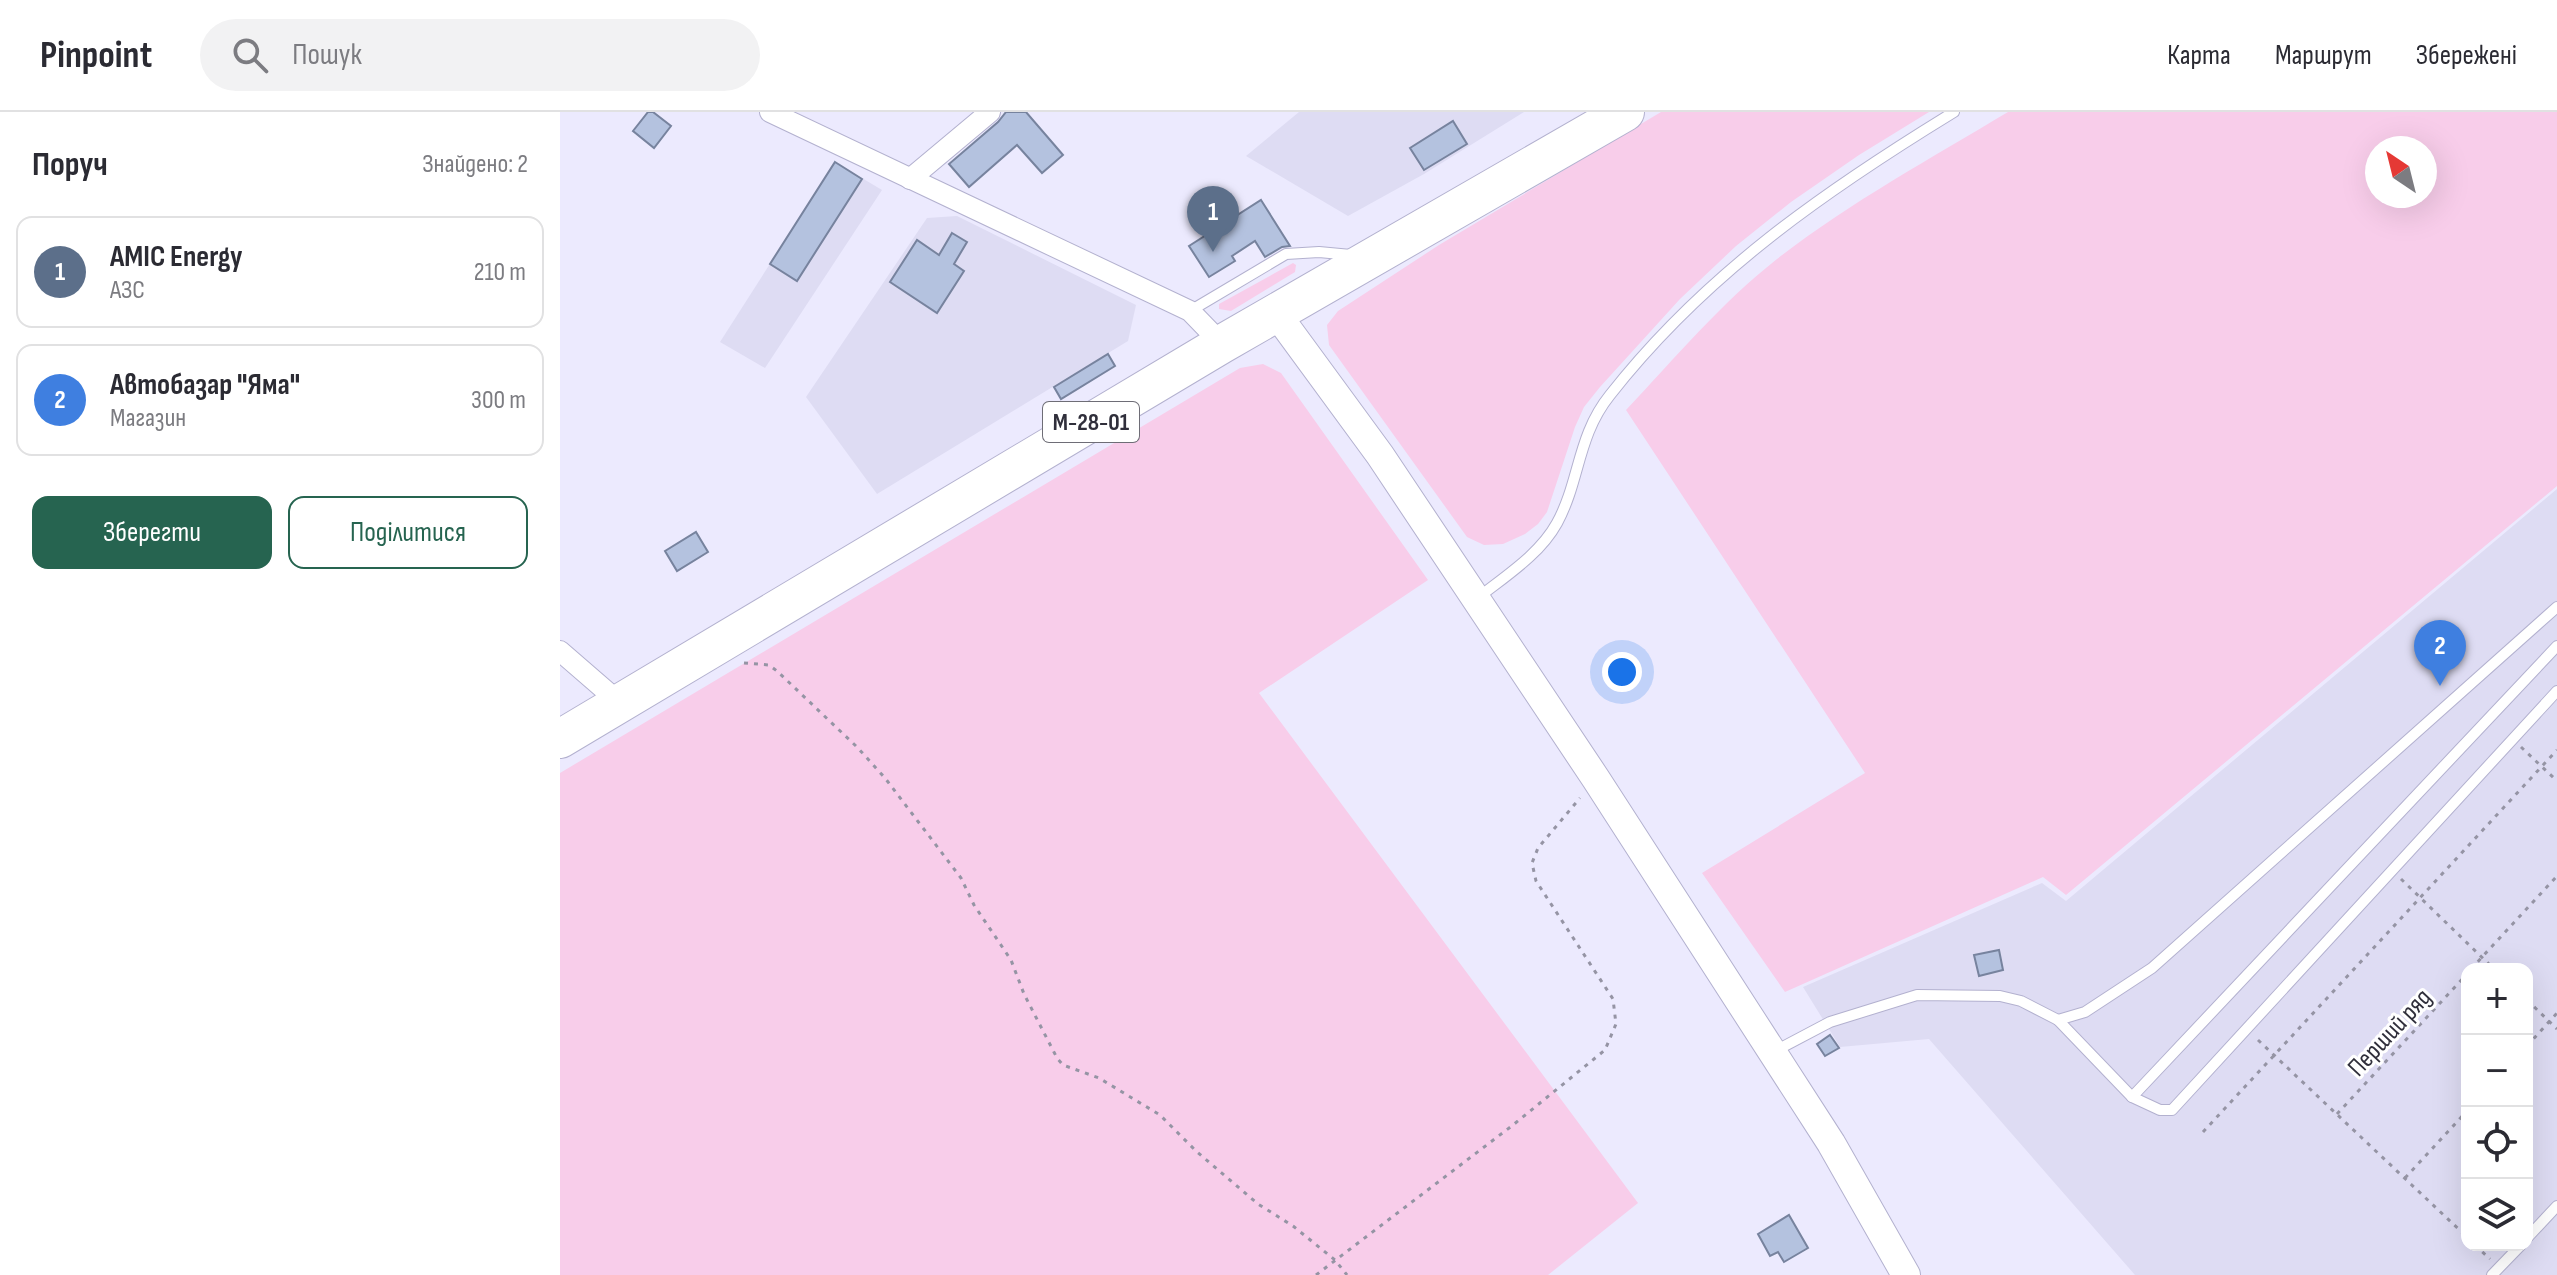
<!DOCTYPE html>
<html lang="uk">
<head>
<meta charset="utf-8">
<style>
  :root { --surface:#fff; --page:#f2f2f3; --text:#2b2b33; --muted:#7c7c81; --line:#e1e1e2; --accent:#266450 }
  body { margin:0; font-family:"Sofia Sans Condensed",sans-serif; background:var(--page); color:var(--text) }
  .controls { position:absolute; right:24px; bottom:24px; display:grid; overflow:hidden; border-radius:16px; box-shadow:0 8px 32px #0002 }
  .controls button { width:72px; height:72px; display:grid; place-items:center; padding:0; border:0; border-bottom:2px solid var(--line); background:var(--surface); color:var(--text); font:40px sans-serif }
  .compass { position:absolute; left:1805px; top:24px; width:72px; height:72px; border-radius:50%; background:var(--surface); box-shadow:0 8px 32px #0002; rotate:325deg }
  .you { position:absolute; left:1062px; top:560px; width:28px; height:28px; margin:-20px; border:6px solid #fff; border-radius:50%; background:#1a73e8; box-shadow:0 0 0 12px #1a73e833 }
  .badge { display:grid; place-items:center; width:52px; height:52px; border-radius:50%; background:var(--accent); color:#fff; font-size:26px; font-weight:700 }
  .pin { position:absolute; translate:-50% -66px; filter:drop-shadow(0 2px 4px #0008) }
  .pin::after { content:''; position:absolute; top:42px; width:28px; height:24px; background:inherit; clip-path:polygon(0 0,100% 0,50% 100%) }
  .list { margin:0; padding:0; list-style:none }
  h2 { display:flex; justify-content:space-between; align-items:center; height:104px; margin:0; padding:0 32px; font-size:34px }
  h2 small { font-size:26px; font-weight:400; color:var(--muted) }
  .list li { display:grid; grid-template-columns:52px 1fr auto; gap:24px; align-items:center; box-sizing:border-box; height:112px; margin:0 16px 16px; padding:0 16px; border:2px solid var(--line); border-radius:16px }
  .list b { display:block; font-size:30px; white-space:nowrap }
  .list p { margin:0; font-size:26px; white-space:nowrap; color:var(--muted) }
  .list em { font-size:26px; font-style:normal; color:var(--muted) }
  .actions { display:flex; gap:16px; padding:24px 32px }
  .actions a { flex:1; padding:18px 0; border:2px solid var(--accent); border-radius:16px; text-align:center; font-size:28px; color:var(--accent) }
  .actions .main { background:var(--accent); color:#fff }
  .icon { flex:none; width:44px; height:44px; fill:none; stroke:currentColor; stroke-width:2; stroke-linecap:round; stroke-linejoin:round }
  .map { position:relative; flex:none; width:1997px; height:1163px; overflow:hidden }
  header { display:flex; align-items:center; gap:48px; box-sizing:border-box; height:112px; padding:0 40px; background:var(--surface); border-bottom:2px solid var(--line) }
  header strong { font-size:38px }
  nav { display:flex; gap:44px; margin-inline-start:auto; font-size:28px }
  .search { width:560px; height:72px; background:var(--page); display:flex; align-items:center; gap:20px; box-sizing:border-box; padding:0 28px; border-radius:44px; color:var(--muted); font-size:30px }
  main { display:flex }
  aside { flex:1; background:var(--surface) }
  .map>svg:first-child { display:block }
  .built { fill:#dedcf3; fill-rule:evenodd }
  .green { fill:#f8cdea; fill-rule:evenodd }
  .building { fill:#b4c2df; stroke:#77839e; stroke-width:2 }
  .lines { fill:none; stroke-linecap:round; stroke-linejoin:round }
  .lane-casing { stroke:#b3b1cf; stroke-width:12 }
  .street-casing { stroke:#b3b1cf; stroke-width:22 }
  .secondary-casing { stroke:#b3b1cf; stroke-width:30 }
  .highway-casing { stroke:#b3b1cf; stroke-width:40 }
  .path { stroke:#9594a4; stroke-width:3; stroke-dasharray:4 6; stroke-linecap:butt }
  .lane { stroke:#fff; stroke-width:10 }
  .street { stroke:#fff; stroke-width:20 }
  .secondary { stroke:#fff; stroke-width:28 }
  .highway { stroke:#fff; stroke-width:38 }
  .labels { text-anchor:middle; stroke-width:6; stroke-linejoin:round; paint-order:stroke }
  .shield { fill:#fff; stroke:#6e6d76; stroke-width:2 }
  .shield-label { font-size:24px; font-weight:bold; fill:#302f3b }
  .street-label { font-size:26px; fill:#302f3b; stroke:#fff }
</style>
</head>
<body>
<header>
<strong>Pinpoint</strong>
<div class="search"><svg class="icon" aria-label="search" viewBox="0 0 24 24"><circle cx="10" cy="10" r="6"/><path d="M15 15l6 6"/></svg>Пошук</div>
<nav><a>Карта</a><a>Маршрут</a><a>Збережені</a></nav>
</header>
<main>
<aside>
<h2>Поруч<small>Знайдено: 2</small></h2>
<ul class="list">
<li><span class="badge" style="background:#5c6f8a">1</span><div><b>AMIC Energy</b><p>АЗС</p></div><em>210 m</em></li>
<li><span class="badge" style="background:#3f7fe0">2</span><div><b>Автобазар &quot;Яма&quot;</b><p>Магазин</p></div><em>300 m</em></li>
</ul>
<div class="actions"><a class="main">Зберегти</a><a>Поділитися</a></div>
</aside>
<div class="map">
<svg width="1997" height="1163" viewBox="0 0 1997 1163">
  <rect width="100%" height="100%" fill="#eceafe"/>
  <g class="built">
    <polygon points="739,0 964,0 864,62 788,104 686,44"/>
    <polygon points="275,50 322,78 205,256 160,230"/>
    <polygon points="397,104 576,193 568,229 317,382 246,285 367,106"/>
    <path d="M 1997,377 L 1997,1163 L 1575,1163 L 1369,927 L 1280,935 L 1243,875 L 1482,771 L 1506,789 ZM 1907,857 L 1967,857 L 1967,1133 L 1907,1133 Z"/>
  </g>
  <g class="green">
    <polygon points="1101,0 1369,0 1299,43 1231,90 1176,134 1120,187 1040,275 1024,295 1015,315 987,400 978,412 965,422 943,432 924,433 907,425 769,233 767,213 778,199 879,133"/>
    <path d="M 1448,0 L 1997,0 L 1997,374 L 1506,783 L 1483,765 L 1225,880 L 1142,761 L 1305,661 L 1066,298 C 1115,246 1161,191 1217,147 C 1289,91 1370,47 1448,0 ZM 1865,36 L 1865,84 L 1817,84 L 1817,36 Z"/>
    <polygon points="733,151 736,153 735,160 671,199 659,197 659,192"/>
    <polygon points="703,252 721,261 868,468 699,581 1078,1091 988,1163 0,1163 0,661 680,256"/>
  </g>
  <g class="building">
    <polygon points="88,0 93,0 111,14 94,36 73,19"/>
    <polygon points="446,0 466,0 503,43 482,61 457,33 409,75 389,52 438,10"/>
    <polygon points="893,9 907,32 864,58 850,36"/>
    <polygon points="275,50 302,67 237,169 210,152"/>
    <polygon points="701,88 730,134 722,135 705,145 695,129 672,144 675,149 649,165 629,134"/>
    <polygon points="392,121 407,130 394,152 404,159 377,201 330,170 357,128 379,143"/>
    <polygon points="548,242 555,254 501,287 494,275"/>
    <polygon points="136,420 148,440 117,459 105,439"/>
    <polygon points="1439,838 1443,858 1419,864 1414,843"/>
    <polygon points="1270,923 1279,936 1265,944 1257,932"/>
    <polygon points="1229,1103 1248,1136 1224,1150 1218,1140 1210,1144 1198,1122"/>
  </g>
  <g class="lines">
    <g class="lane-casing">
      <g id="lane">
        <polyline points="630,199 726,142 759,140 791,143"/>
        <path d="M 919,485 C 947,463 980,442 997,411 C 1020,369 1017,324 1050,283 C 1145,162 1265,79 1394,0"/>
        <polyline points="1498,908 1525,900 1592,856 1997,495"/>
        <polyline points="1215,939 1270,910 1357,883 1440,884 1461,889 1498,908 1572,985 1600,998 1612,998 1997,579"/>
        <polyline points="1572,985 1997,534"/>
        <polyline points="1967,1126 1997,1094"/>
        <polyline points="1932,1163 1961,1133"/>
      </g>
    </g>
    <g class="street-casing">
      <g id="street">
        <polyline points="210,0 630,199 662,232"/>
        <polyline points="350,67 430,0"/>
        <polyline points="0,539 60,591"/>
      </g>
    </g>
    <g class="secondary-casing">
      <polyline id="secondary" points="716,201 820,343 1036,667 1271,1031 1346,1163"/>
    </g>
    <g class="highway-casing">
      <polyline id="highway" points="0,627 662,232 1065,0"/>
    </g>
    <g class="path">
      <polyline points="184,551 209,553 217,559 297,635 325,666 401,766 414,793 451,848 464,882 497,946 503,953 539,966 600,1003 636,1039 698,1092 733,1114 775,1148 787,1163"/>
      <polyline points="1961,635 1997,669"/>
      <polyline points="1841,767 1934,857"/>
      <polyline points="1911,857 1997,764"/>
      <polyline points="1967,888 1997,917"/>
      <polyline points="1698,928 1907,1125"/>
      <polyline points="1967,934 1997,901"/>
      <polyline points="1777,1002 1907,862"/>
      <polyline points="1643,1020 1997,638"/>
      <polyline points="1845,1066 1907,999"/>
      <polyline points="1915,1133 1930,1147"/>
      <polyline points="756,1163 953,1013 1045,938 1056,912 1053,887 976,769 972,751 978,736 1020,686"/>
    </g>
    <use href="#lane" class="lane"/>
    <use href="#street" class="street"/>
    <use href="#secondary" class="secondary"/>
    <use href="#highway" class="highway"/>
  </g>
  <g class="labels">
    <rect class="shield" x="483" y="290" width="96" height="40" rx="6"/>
    <g class="shield-label">
      <text x="531" y="318">М-28-01</text>
    </g>
    <g class="street-label">
      <text transform="translate(1829 920) rotate(-47)" y="9">Перший ряд</text>
    </g>
  </g>
</svg>
<div class="controls">
<button>+</button>
<button>−</button>
<button><svg class="icon" aria-label="locate" viewBox="0 0 24 24"><circle cx="12" cy="12" r="6"/><path d="M12 2v4M12 18v4M2 12h4M18 12h4"/></svg></button>
<button><svg class="icon" aria-label="layers" viewBox="0 0 24 24"><path d="M12 4l9 5-9 5-9-5zM3 14l9 5 9-5"/></svg></button>
</div>
<svg class="compass" viewBox="-18 -18 36 36"><path d="M0-13l5 13h-10z" fill="#e53935"/><path d="M0 13l5-13h-10z" fill="#7c7c81"/></svg>
<div class="you"></div>
<div class="pin badge" style="left:653px;top:140px;background:#5c6f8a">1</div>
<div class="pin badge" style="left:1880px;top:574px;background:#3f7fe0">2</div>
</div>
</main>
</body>
</html>
